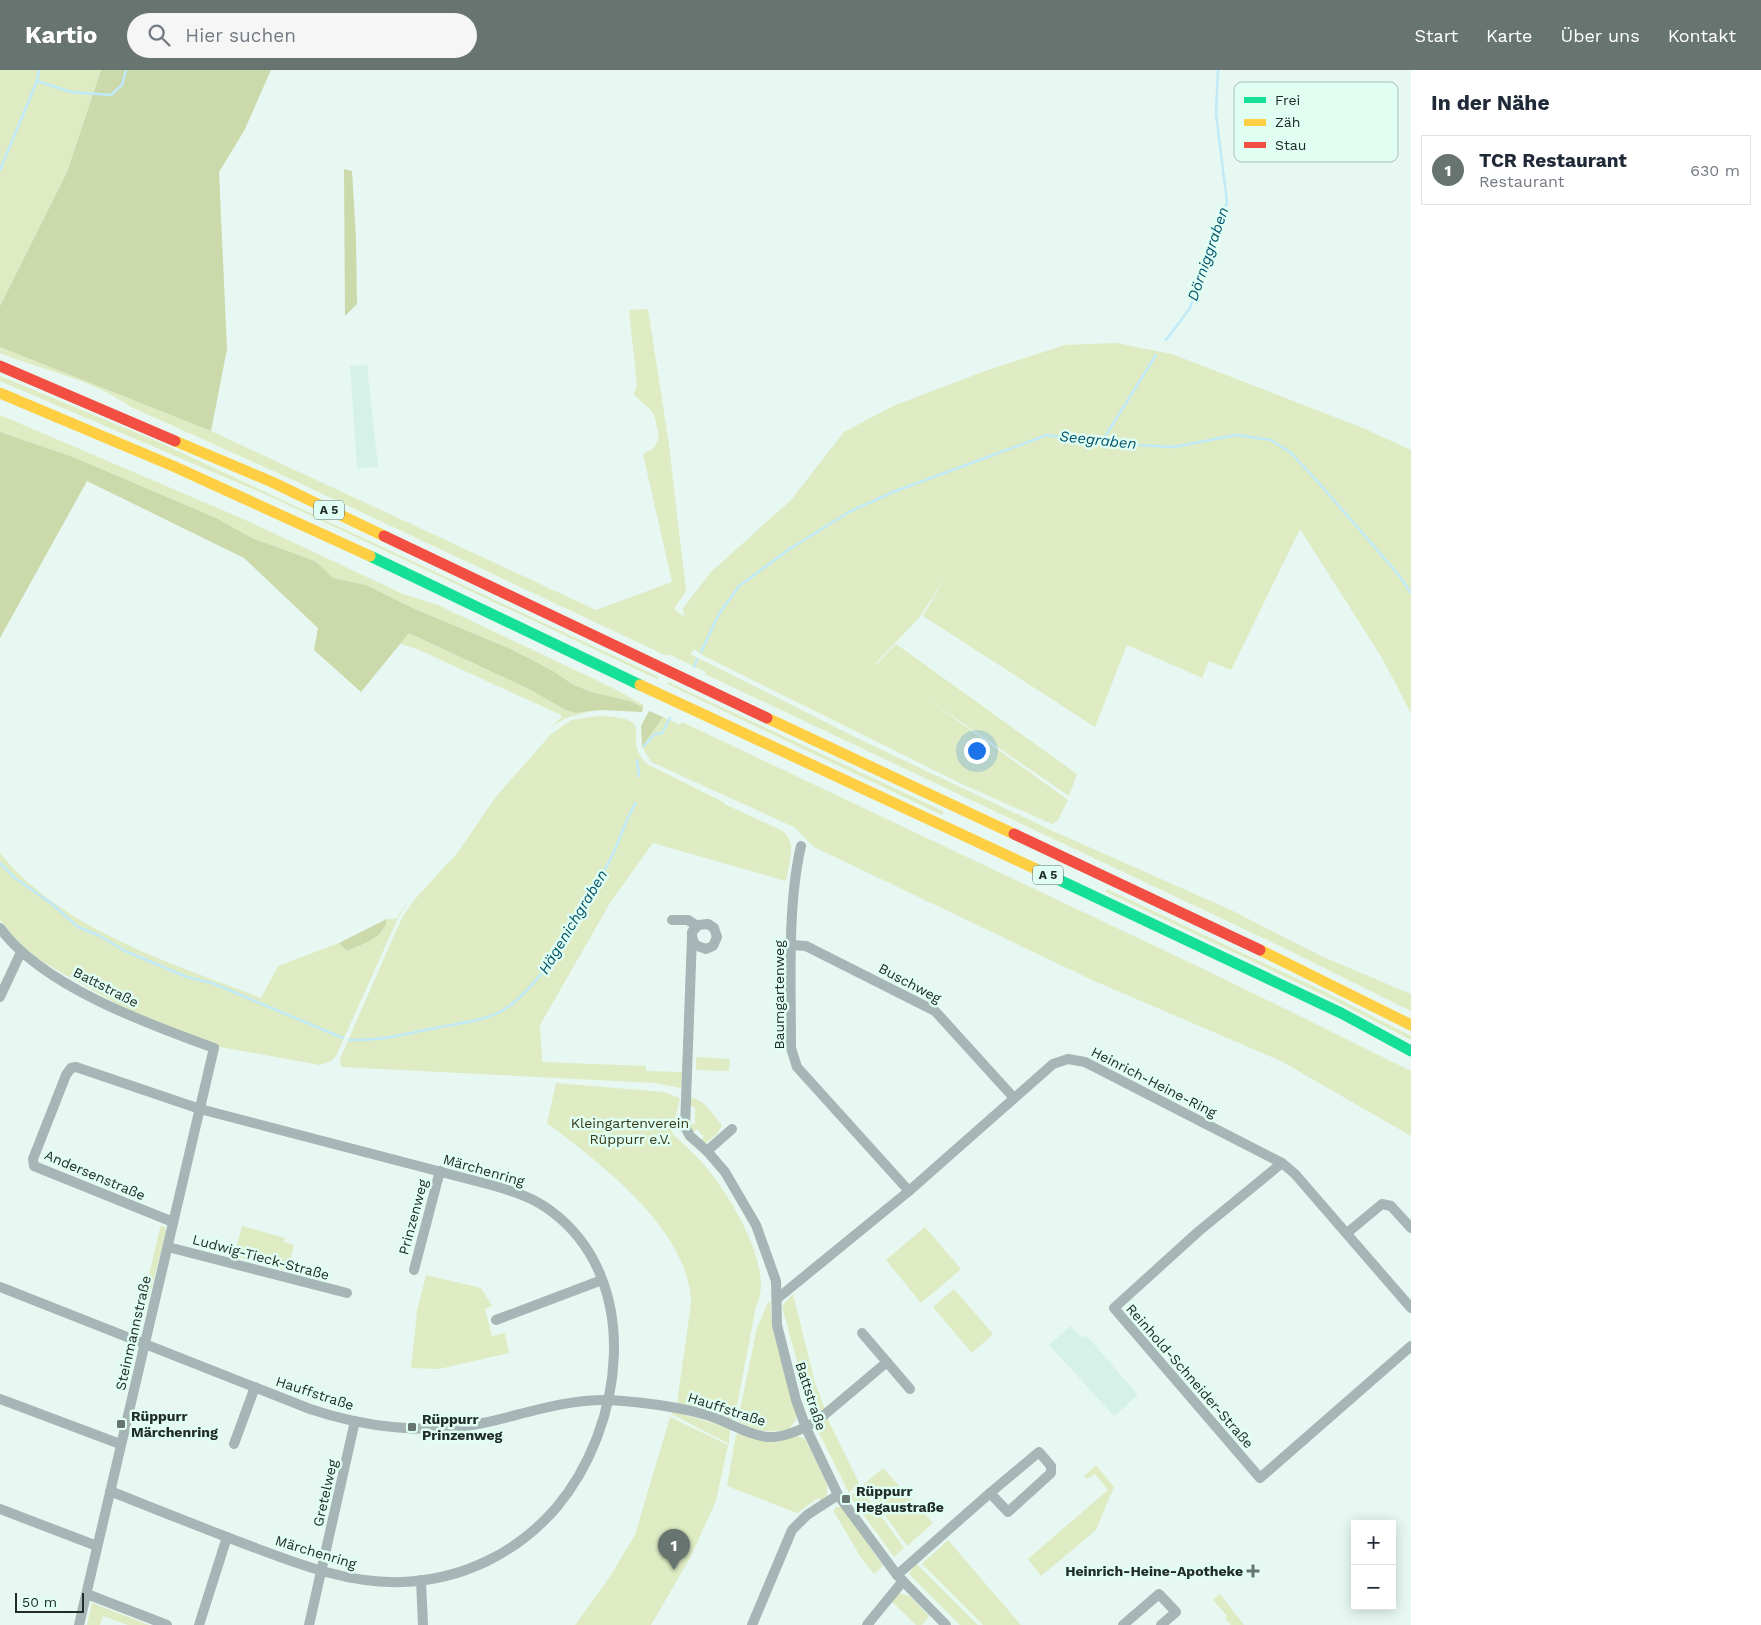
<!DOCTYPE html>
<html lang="de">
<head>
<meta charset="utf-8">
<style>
  :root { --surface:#fff; --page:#f6f6f7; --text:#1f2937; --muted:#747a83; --line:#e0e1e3; --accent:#67746f }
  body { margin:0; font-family:"Work Sans",sans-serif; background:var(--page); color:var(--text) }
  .controls { position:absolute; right:15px; bottom:15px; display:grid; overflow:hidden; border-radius:0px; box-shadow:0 2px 12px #0003 }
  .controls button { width:45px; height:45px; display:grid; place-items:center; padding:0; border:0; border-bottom:1px solid var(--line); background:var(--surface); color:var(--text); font:25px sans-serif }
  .scale { position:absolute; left:15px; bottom:12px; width:69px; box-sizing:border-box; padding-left:5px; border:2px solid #222d29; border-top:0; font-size:14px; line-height:18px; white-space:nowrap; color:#222d29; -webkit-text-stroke:4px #e1fef3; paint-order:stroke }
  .you { position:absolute; left:976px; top:680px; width:18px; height:18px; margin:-12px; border:4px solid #fff; border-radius:50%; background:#1a73e8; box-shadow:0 0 0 8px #1a73e833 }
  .badge { display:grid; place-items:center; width:32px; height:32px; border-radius:50%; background:var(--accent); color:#fff; font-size:16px; font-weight:700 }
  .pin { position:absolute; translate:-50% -41px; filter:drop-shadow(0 1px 2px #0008) }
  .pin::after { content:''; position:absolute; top:26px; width:18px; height:15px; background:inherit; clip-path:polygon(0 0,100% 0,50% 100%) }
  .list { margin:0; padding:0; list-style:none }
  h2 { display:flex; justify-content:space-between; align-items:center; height:65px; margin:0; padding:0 20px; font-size:21px }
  h2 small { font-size:16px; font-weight:400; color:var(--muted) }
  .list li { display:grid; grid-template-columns:32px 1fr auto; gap:15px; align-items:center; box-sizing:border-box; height:70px; margin:0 10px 10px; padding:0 10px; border:1px solid var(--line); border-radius:0px }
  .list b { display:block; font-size:19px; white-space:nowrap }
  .list p { margin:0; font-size:16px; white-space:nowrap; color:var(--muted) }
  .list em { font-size:16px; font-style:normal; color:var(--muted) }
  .icon { flex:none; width:28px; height:28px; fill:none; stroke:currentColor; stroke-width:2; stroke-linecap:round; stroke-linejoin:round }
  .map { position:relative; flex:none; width:1411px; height:1555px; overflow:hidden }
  header { display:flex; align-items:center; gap:30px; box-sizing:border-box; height:70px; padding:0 25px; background:var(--accent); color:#fff }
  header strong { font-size:24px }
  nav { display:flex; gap:28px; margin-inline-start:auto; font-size:18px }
  .search { width:350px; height:45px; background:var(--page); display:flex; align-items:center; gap:12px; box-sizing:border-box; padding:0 18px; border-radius:28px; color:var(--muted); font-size:19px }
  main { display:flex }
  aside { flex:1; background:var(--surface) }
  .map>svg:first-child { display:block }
  .built { fill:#d6f2e8 }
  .green { fill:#deebc3 }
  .forest { fill:#cbd9ab }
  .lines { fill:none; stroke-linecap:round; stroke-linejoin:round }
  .stream { stroke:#c1eaf8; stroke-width:2.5 }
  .street { stroke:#a6b5b5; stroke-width:10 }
  .fast { stroke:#16e098; stroke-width:11 }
  .slow { stroke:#ffcf43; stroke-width:11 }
  .jam { stroke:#f24e42; stroke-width:11 }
  .poi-dot { fill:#67746f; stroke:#e1fef3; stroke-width:2 }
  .labels { text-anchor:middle; stroke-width:5; stroke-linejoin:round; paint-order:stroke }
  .shield { fill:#e1fef3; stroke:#5b6c66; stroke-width:1 }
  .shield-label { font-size:12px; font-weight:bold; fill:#222d29 }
  .street-label { font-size:14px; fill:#222d29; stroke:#e1fef3 }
  .park-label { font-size:14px; fill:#353917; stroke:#e1fef3 }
  .poi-label { font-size:14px; font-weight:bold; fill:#222d29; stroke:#e1fef3; text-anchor:start }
  .water-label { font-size:15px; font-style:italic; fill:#02546d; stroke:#e1fef3 }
  .key { fill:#e1fef3; stroke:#a8bfb6; stroke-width:1 }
  .key-label { font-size:14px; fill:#222d29 }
</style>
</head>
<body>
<header>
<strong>Kartio</strong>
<div class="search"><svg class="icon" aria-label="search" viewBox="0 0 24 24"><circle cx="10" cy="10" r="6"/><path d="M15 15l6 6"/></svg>Hier suchen</div>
<nav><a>Start</a><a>Karte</a><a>Über uns</a><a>Kontakt</a></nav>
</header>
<main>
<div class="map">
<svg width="1411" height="1555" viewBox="0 0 1411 1555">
  <rect width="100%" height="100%" fill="#e7f8f2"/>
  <g class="built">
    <polygon points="367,295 378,397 357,398 350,296"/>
    <polygon points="1071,1256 1082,1268 1086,1265 1138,1325 1114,1346 1049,1275"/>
  </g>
  <g class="green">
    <polygon points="0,0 101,0 67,102 0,236"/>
    <path d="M 648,239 L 669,375 L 686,521 L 674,539 L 684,547 L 683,538 L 711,502 L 791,430 L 844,362 L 893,336 L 985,301 L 1065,275 L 1116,273 L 1172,284 L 1363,358 L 1411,380 L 1411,643 L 1382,588 L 1300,459 L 1231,600 L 1209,591 L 1202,608 L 1127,575 L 1095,657 L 923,546 L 945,508 L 919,548 L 876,593 L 877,594 L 896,574 L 1077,704 L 1069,726 L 922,625 L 1068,730 L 1058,750 L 1052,754 L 964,715 L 702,585 L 694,579 L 690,584 L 861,670 L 1053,761 L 1231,840 L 1321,886 L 1411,924 L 1411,941 L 1286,879 L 705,604 L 706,602 L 668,584 L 667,586 L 291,409 L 131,337 C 92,309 44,301 0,283 L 0,277 L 211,361 L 596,540 L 672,512 L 643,384 L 654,378 L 659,368 L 655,348 L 652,341 L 633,324 L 637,316 L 629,240 Z"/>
    <polygon points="0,306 161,373 659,607 657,609 269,426 0,311"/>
    <polygon points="0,345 241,448 403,524 438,535 611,617 644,635 643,637 630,631 591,622 572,614 553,601 513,580 417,540 366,515 333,508 315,491 307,488 252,468 216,448 73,387 0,362"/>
    <polygon points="409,563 531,620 566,640 575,643 588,642 566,648 551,657 561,648 561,645 417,579 400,574"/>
    <polygon points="668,612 943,741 943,743 942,745 667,614"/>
    <path d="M 598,646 C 663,648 618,666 647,694 L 725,733 L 724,734 L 781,760 C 798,771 789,793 786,811 L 653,773 L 610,833 L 540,955 L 542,992 L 646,996 L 646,1001 L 682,1002 L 681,1018 L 655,1013 L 341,997 L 340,989 L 388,879 L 403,846 L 415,829 L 458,782 L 495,728 L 550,665 L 571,650 Z"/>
    <polygon points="663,647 680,655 682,652 1216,905 1399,995 1411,1001 1411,1066 1281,991 1092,910 814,777 794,757 651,692 642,677"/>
    <path d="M 0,783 C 62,860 172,893 261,928 L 278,896 L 339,873 L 347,881 C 362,876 385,866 387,849 L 396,849 L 413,824 L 398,848 L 336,986 L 331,991 L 320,995 L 215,976 L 124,938 L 36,888 L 13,866 L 0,850 Z"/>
    <polygon points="1107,819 1323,921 1411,966 1411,970 1332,929 1106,822"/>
    <polygon points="696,987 730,989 729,1001 696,1000"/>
    <path d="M 556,1013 L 664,1022 L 680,1028 L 672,1063 C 685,1076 701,1089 712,1105 C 734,1133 775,1201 756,1236 L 735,1346 L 732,1350 L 677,1333 L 691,1234 C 691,1161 600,1093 547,1053 Z"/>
    <path d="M 689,1027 C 704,1029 713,1045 722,1055 L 718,1063 L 706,1073 L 700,1071 L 704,1067 L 697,1059 L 692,1064 L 688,1054 L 695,1054 L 695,1037 L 689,1036 Z"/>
    <polygon points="162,1156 165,1157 166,1162 141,1259 137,1257 160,1158"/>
    <polygon points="242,1156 285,1168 284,1172 294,1175 288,1201 234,1186"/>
    <polygon points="925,1157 961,1199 921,1233 886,1190"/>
    <polygon points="426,1205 481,1218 492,1236 485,1239 492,1266 505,1263 509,1283 439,1299 411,1298 417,1241"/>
    <polygon points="954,1219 993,1264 972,1283 933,1237"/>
    <polygon points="793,1224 815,1313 825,1339 816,1344 811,1343 782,1236"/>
    <path d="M 768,1232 L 770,1232 L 773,1260 L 796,1343 L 796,1350 L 789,1359 C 769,1364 756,1360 739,1352 L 738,1349 L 757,1258 Z"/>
    <polygon points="672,1341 730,1358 729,1374 672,1344"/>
    <polygon points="670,1347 728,1375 716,1431 690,1488 651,1555 575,1555 609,1508 635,1465"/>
    <polygon points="827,1348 859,1413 849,1423 817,1359"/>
    <polygon points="741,1362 797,1366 805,1369 827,1413 827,1426 821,1430 818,1428 797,1443 727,1416 736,1365"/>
    <polygon points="1096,1395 1114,1417 1096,1460 1041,1506 1028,1489 1108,1420 1095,1404 1086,1409 1084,1406"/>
    <polygon points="883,1398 933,1453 907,1476 863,1415"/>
    <polygon points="861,1418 904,1478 894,1487 850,1426"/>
    <polygon points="837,1437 842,1437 883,1496 874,1504 860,1486 833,1440"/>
    <polygon points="948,1470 1021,1555 983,1555 922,1494"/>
    <polygon points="916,1493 978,1555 960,1555 909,1504"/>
    <polygon points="898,1523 910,1526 929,1546 922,1555 916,1555 890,1530"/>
    <polygon points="1220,1524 1244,1555 1231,1555 1225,1548 1227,1546 1213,1530"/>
    <polygon points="92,1533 149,1555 128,1555 103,1546 100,1555 87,1555"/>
  </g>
  <g class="forest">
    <polygon points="101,0 271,0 244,61 219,102 227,279 211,361 0,277 0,236 67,102"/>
    <polygon points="344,99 352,101 356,168 357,234 345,246"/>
    <polygon points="0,362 73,387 216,448 252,468 307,488 315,491 333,508 366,515 417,540 513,580 553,601 572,614 591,622 630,631 643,637 642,642 601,640 575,643 566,640 531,620 409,563 361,622 314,580 318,558 244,488 87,411 0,568"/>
    <polygon points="649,641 663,647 642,677 641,656"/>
    <path d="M 387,849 C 385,867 362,875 347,881 L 339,873 Z"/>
  </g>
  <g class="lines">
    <g class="stream">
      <polyline points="37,11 71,22 111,25 122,15 126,0"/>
      <polyline points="0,100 37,11 39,0"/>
      <polyline points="1166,270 1190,238 1227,132 1216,44 1218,0"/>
      <polyline points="1101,373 1156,285"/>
      <polyline points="701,582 719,544 739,516 788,480 849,442 893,422 1047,365 1101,373 1174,377 1236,365 1271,370 1291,383 1318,412 1398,504 1411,523"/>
      <polyline points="694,597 697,589"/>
      <polyline points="644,676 655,664 662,663 670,648"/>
      <polyline points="637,690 639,706"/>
      <polyline points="0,793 15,808 52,834 78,857 98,865 125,881 187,907 212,913 343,968"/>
      <path d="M 349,970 C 380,971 406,964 435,958 C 458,953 484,952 505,939 C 546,913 588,832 611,788 C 620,771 625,749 636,733"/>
    </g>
    <g class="street">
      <path d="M 801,776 C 787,836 791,915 791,978 L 797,997 L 909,1121"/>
      <polyline points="672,850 688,850 697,856"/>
      <path d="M 0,858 C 42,916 148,954 214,978 L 79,1555"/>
      <polyline points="692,867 695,875 706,879 713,876 717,867 714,858 708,854 698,855 692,862 692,867 685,1057 690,1066 707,1081 725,1102 756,1155 776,1211 777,1255 796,1330 806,1358 838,1425 897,1505 946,1555"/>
      <polyline points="792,875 806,876 935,941 1014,1028"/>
      <polyline points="0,927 21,882"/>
      <polyline points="707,1081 732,1059"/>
      <polyline points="1282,1093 1199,1161 1114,1238 1260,1408 1411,1276"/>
      <polyline points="1347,1163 1382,1134 1391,1136 1411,1158"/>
      <polyline points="168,1177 347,1223"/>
      <polyline points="414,1200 440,1101"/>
      <path d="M 0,1217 L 310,1339 C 363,1357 427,1365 483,1353 C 525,1344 565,1329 609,1330 C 642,1332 675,1336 707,1345 C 727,1351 747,1365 768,1367 C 785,1368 803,1359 817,1351 L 887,1292"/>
      <polyline points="778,1228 909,1121 1053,994 1068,989 1085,992 1282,1093 1295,1104 1411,1238"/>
      <polyline points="496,1250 602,1210"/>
      <polyline points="862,1263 910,1319"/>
      <polyline points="0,1329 120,1374"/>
      <polyline points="234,1374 255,1317"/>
      <polygon points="1039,1382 1051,1396 1051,1403 1008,1442 990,1423"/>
      <path d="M 110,1421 C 155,1439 200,1457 245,1474 C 296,1493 347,1514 402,1512 C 462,1510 517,1483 556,1438 C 624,1358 644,1210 551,1141 C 534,1128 515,1122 495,1116 L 200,1039 L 76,997 L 71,998 L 66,1005 L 33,1089 L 34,1096 L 173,1152"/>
      <polyline points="0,1439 97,1476"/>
      <polyline points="897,1505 990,1423"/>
      <polyline points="421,1510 423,1555"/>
      <polyline points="87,1524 167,1555"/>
      <polyline points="199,1555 227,1467"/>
      <polyline points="309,1555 355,1351"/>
      <polyline points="752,1555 792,1460 807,1445 838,1425"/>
      <polyline points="867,1555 903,1511"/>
      <polyline points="1123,1555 1159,1524 1176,1542 1161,1555"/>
    </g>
    <g class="fast">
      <polyline points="370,486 640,615"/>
      <polyline points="1036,799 1341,943 1411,981"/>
    </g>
    <g class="slow">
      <polyline points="0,323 173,396 370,486"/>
      <polyline points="175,371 272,412 384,466"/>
      <polyline points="640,615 1036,799"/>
      <polyline points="767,648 1014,764"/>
      <polyline points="1260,880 1411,955"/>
    </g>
    <g class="jam">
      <polyline points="0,296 175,371"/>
      <polyline points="384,466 767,648"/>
      <polyline points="1014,764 1260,880"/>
    </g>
  </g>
  <g class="poi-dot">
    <rect x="116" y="1349" width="10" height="10" rx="2.5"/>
    <rect x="407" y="1352" width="10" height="10" rx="2.5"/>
    <rect x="841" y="1424" width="10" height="10" rx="2.5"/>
    <path d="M1250.5 1493.5h5v5h5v5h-5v5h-5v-5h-5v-5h5z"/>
  </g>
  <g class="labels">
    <g class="shield">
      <rect x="314" y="430.5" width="30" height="19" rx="4"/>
      <rect x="1033" y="795.5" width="30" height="19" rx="4"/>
    </g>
    <g class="shield-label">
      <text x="329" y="444">A 5</text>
      <text x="1048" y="809">A 5</text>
    </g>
    <g class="street-label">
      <text transform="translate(910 913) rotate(28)" y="5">Buschweg</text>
      <text transform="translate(106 917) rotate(27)" y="5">Battstraße</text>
      <text transform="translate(779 925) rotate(-90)" y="5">Baumgartenweg</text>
      <text transform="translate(1154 1012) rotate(27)" y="5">Heinrich-Heine-Ring</text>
      <text transform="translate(484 1100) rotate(16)" y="5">Märchenring</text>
      <text transform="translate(95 1105) rotate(23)" y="5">Andersenstraße</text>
      <text transform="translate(413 1147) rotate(-75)" y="5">Prinzenweg</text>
      <text transform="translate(261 1187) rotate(15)" y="5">Ludwig-Tieck-Straße</text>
      <text transform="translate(133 1263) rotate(-77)" y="5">Steinmannstraße</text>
      <text transform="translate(1190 1306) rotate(49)" y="5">Reinhold-Schneider-Straße</text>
      <text transform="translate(315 1323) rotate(18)" y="5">Hauffstraße</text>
      <text transform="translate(811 1326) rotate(72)" y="5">Battstraße</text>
      <text transform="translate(727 1339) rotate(18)" y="5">Hauffstraße</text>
      <text transform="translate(325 1423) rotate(-77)" y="5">Gretelweg</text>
      <text transform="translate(316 1482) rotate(17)" y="5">Märchenring</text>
    </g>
    <g class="park-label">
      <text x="630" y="1058">Kleingartenverein<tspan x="630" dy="16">Rüppurr e.V.</tspan></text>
    </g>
    <g class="poi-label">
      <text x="131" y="1351">Rüppurr<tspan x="131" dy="16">Märchenring</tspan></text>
      <text x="422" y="1354">Rüppurr<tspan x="422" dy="16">Prinzenweg</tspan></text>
      <text x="856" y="1426">Rüppurr<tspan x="856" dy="16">Hegaustraße</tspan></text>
      <text x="1243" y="1506" text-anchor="end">Heinrich-Heine-Apotheke</text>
    </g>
    <g class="water-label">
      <text transform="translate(1208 184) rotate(-71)" y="5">Dörniggraben</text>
      <text transform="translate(1098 370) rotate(6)" y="5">Seegraben</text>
      <text transform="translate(573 852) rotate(-59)" y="5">Hägenichgraben</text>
    </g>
  </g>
  <rect x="1234" y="12" width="164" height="80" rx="8" class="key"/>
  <rect x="1244" y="27" width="22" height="6" fill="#16e098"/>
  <rect x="1244" y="49" width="22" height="7" fill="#ffcf43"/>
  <rect x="1244" y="72" width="22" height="6" fill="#f24e42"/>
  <g class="key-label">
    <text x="1275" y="35">Frei</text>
    <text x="1275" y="57">Zäh</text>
    <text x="1275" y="80">Stau</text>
  </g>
</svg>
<div class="controls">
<button>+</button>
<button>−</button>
</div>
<div class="scale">50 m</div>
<div class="you"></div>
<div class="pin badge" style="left:674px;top:1500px">1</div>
</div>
<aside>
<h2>In der Nähe<small></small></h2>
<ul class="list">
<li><span class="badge">1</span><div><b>TCR Restaurant</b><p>Restaurant</p></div><em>630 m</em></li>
</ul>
</aside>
</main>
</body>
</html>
